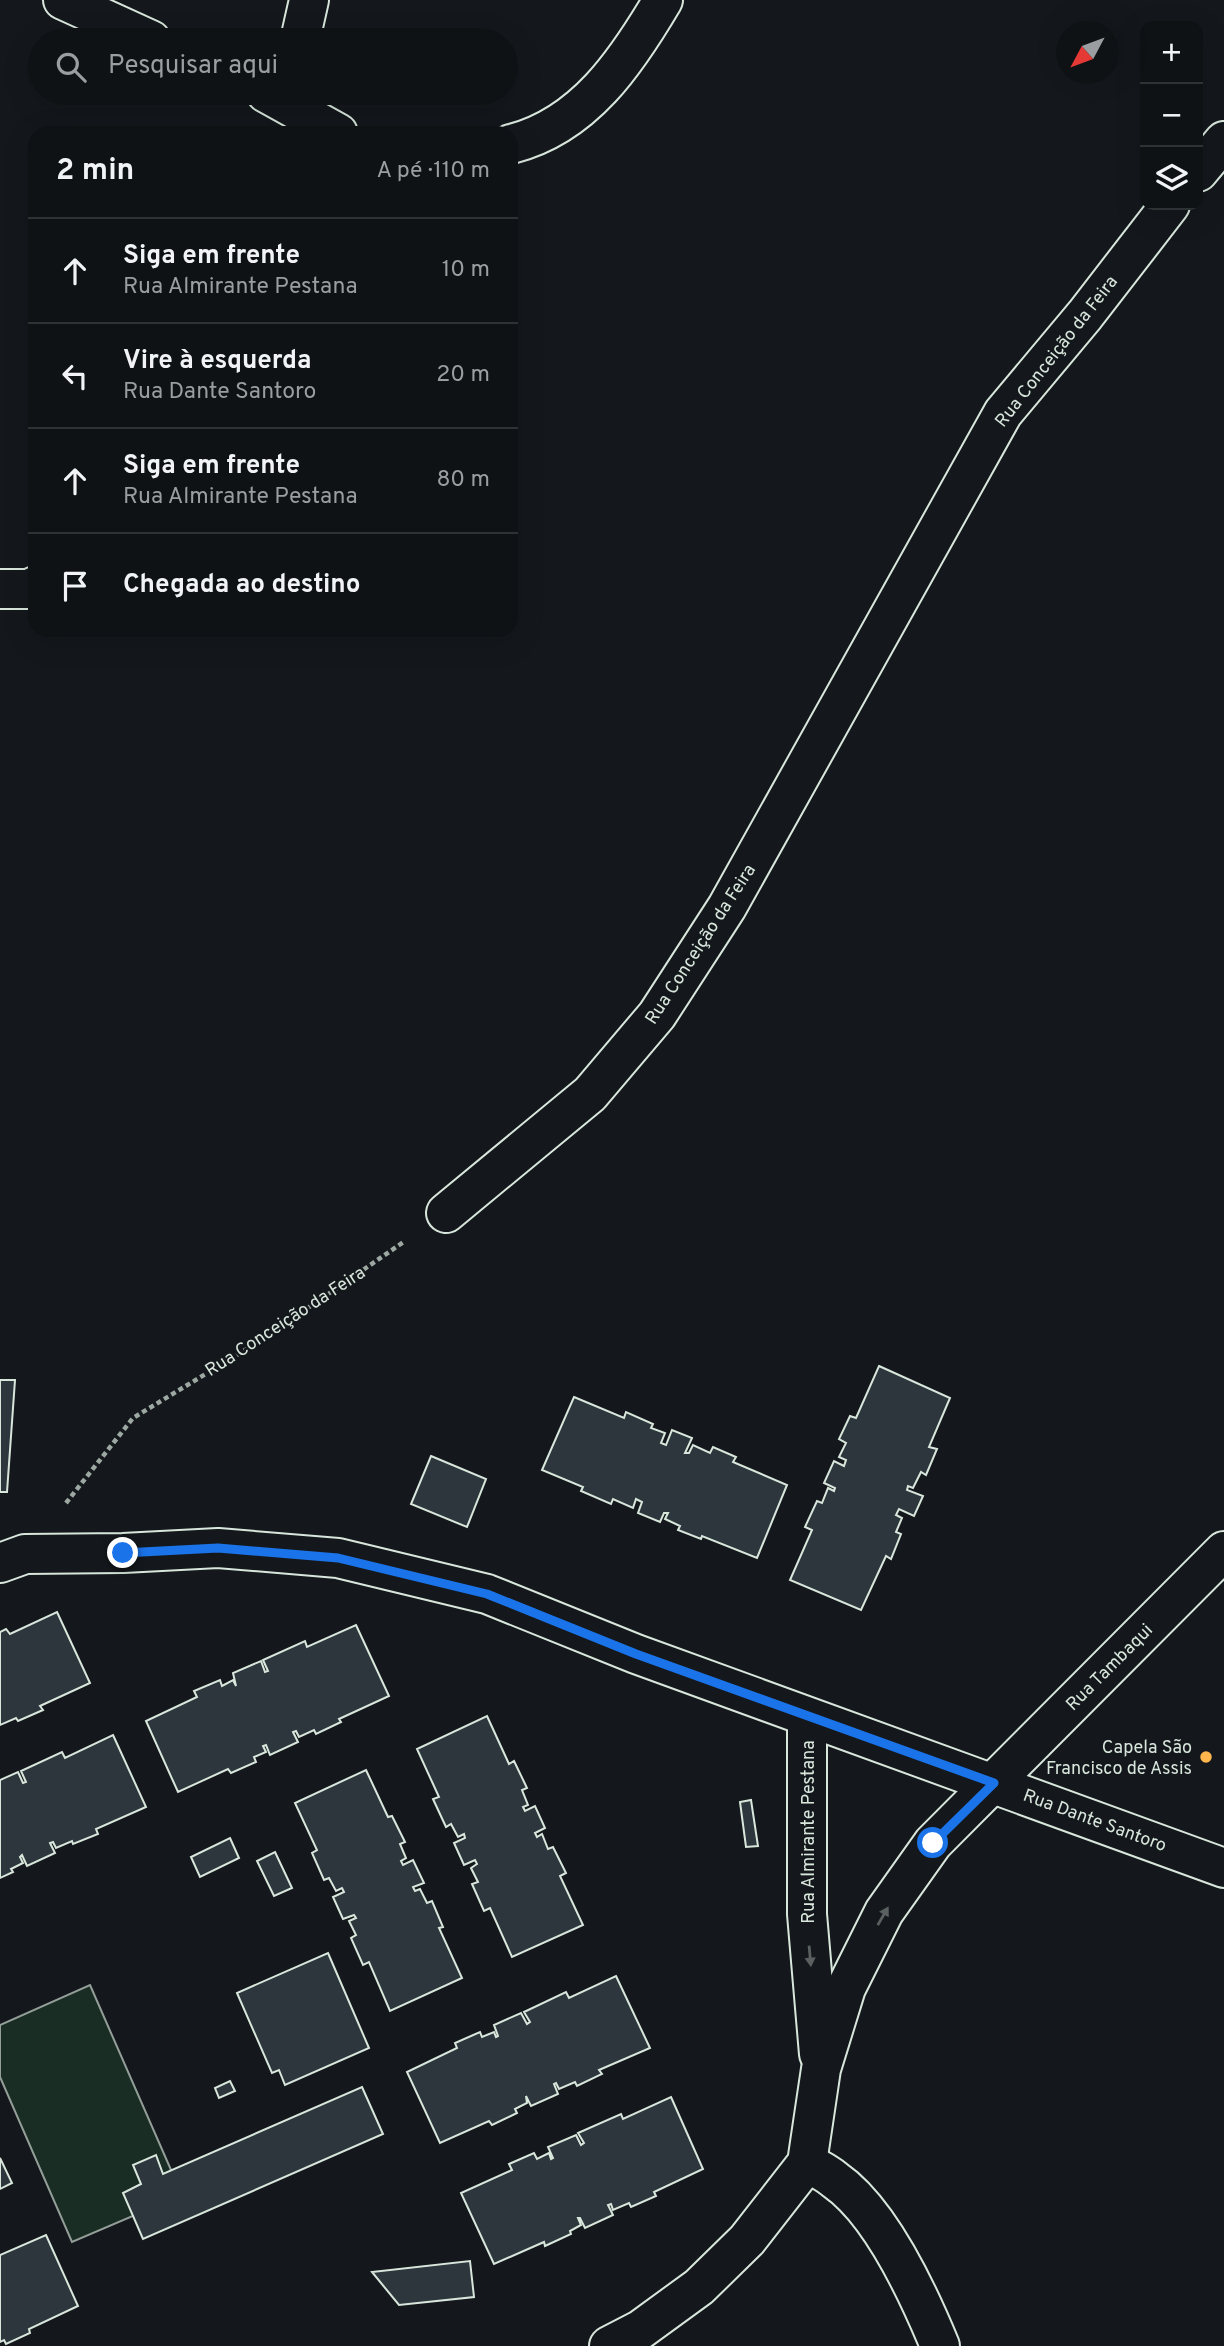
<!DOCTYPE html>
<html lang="pt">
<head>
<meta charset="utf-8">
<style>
  :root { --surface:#0f1215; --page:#181b1e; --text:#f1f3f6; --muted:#9b9ea0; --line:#2f3234 }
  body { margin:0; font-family:Overpass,sans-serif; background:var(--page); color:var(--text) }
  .controls { position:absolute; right:21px; top:21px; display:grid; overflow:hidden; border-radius:14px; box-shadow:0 7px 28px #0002 }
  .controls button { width:63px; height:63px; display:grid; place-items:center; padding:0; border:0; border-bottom:2px solid var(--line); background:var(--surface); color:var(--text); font:35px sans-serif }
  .compass { position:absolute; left:1056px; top:21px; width:63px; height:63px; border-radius:50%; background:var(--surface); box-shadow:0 7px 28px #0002; rotate:229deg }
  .stop { position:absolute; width:21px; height:21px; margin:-16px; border:5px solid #1a73e8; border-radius:50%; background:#fff }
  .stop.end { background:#1a73e8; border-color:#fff; box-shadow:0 2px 7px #0008 }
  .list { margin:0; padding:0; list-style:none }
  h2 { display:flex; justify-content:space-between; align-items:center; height:91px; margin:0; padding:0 28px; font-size:30px }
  h2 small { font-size:23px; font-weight:400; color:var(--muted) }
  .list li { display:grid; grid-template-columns:46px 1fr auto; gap:21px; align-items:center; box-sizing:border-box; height:105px; padding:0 28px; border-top:2px solid var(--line) }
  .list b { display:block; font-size:26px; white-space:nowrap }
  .list p { margin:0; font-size:23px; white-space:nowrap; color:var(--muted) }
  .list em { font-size:23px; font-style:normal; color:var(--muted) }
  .icon { flex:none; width:38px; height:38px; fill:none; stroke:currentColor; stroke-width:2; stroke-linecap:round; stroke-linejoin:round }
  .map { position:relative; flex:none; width:1224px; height:2346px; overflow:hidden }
  .search { position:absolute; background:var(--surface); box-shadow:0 7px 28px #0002; left:28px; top:28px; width:490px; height:77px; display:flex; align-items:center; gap:18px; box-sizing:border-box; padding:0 24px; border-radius:38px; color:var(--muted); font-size:26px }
  .panel { position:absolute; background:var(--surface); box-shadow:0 7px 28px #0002; left:28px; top:126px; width:490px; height:511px; border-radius:21px }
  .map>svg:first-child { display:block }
  .green { fill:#1a2d24; stroke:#939e99; stroke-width:2 }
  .building { fill:#2c363c; stroke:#d8e6dc; stroke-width:2 }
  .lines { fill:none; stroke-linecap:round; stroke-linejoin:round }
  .minor-casing { stroke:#d8e6dc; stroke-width:42 }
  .path { stroke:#9da8a2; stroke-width:4.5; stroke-dasharray:5 3.5; stroke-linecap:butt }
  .minor { stroke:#14181c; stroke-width:38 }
  .oneway { fill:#59605f }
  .route { stroke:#1a73e8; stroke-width:9 }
  .poi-dot { fill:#ffb74d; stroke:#14181c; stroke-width:2.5 }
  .labels { text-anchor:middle; stroke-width:5; stroke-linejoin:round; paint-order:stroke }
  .street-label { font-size:18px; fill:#d8e6dc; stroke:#14181c }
  .poi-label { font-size:18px; fill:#d8e6dc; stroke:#14181c; text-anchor:end }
</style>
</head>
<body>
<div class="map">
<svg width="1224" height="2346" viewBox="0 0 1224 2346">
  <rect width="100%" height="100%" fill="#14181c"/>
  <polygon class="green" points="90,1985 182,2195 72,2242 0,2077 0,2025"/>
  <g class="building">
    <polygon points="879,1366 950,1398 929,1447 937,1449 926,1475 921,1472 913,1488 908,1486 907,1490 923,1496 914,1516 899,1509 896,1515 902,1518 896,1532 901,1534 891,1559 886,1556 861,1610 790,1580 812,1530 805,1527 817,1501 822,1503 828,1488 834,1491 835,1488 824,1483 834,1461 844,1466 846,1460 839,1457 846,1443 839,1439 850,1416 856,1418"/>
    <polygon points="0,1380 15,1380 7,1492 0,1492"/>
    <polygon points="574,1397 624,1418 626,1412 653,1424 651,1428 665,1433 661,1443 666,1445 672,1430 692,1438 685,1453 689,1453 693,1445 710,1453 713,1447 736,1457 733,1462 787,1485 757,1558 702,1536 701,1539 678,1530 680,1526 665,1519 668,1513 664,1513 660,1522 638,1513 642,1502 636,1499 633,1508 613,1499 611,1504 581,1491 583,1487 542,1470"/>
    <polygon points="431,1456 486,1479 467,1527 411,1504"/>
    <polygon points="57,1612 90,1683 40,1706 43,1710 18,1721 16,1718 0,1725 0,1632 6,1629 10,1634"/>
    <polygon points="356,1625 389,1696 339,1719 341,1722 316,1734 314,1730 299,1737 296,1731 293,1732 298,1742 270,1755 266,1745 263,1746 266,1752 254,1757 256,1762 231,1773 228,1769 178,1792 146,1721 197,1697 194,1691 220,1680 222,1686 233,1680 236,1686 233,1673 261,1661 265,1672 268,1671 263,1660 305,1641 307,1647"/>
    <polygon points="487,1716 509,1764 514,1761 527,1788 522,1790 528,1805 523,1807 525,1811 535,1806 545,1828 535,1833 537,1837 542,1834 548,1849 553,1847 566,1873 560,1876 583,1925 512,1957 490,1908 484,1911 472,1884 478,1882 471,1868 477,1864 475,1860 464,1865 454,1843 465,1838 464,1834 458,1837 451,1824 446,1827 433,1799 439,1797 417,1749"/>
    <polygon points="113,1735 146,1807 96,1829 98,1834 73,1844 72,1841 56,1848 53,1842 50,1843 55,1853 27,1866 22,1855 20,1857 23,1863 11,1869 13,1872 0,1878 0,1780 18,1772 23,1783 26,1782 21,1771 62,1752 65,1758"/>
    <polygon points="366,1770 388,1817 392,1816 405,1842 400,1844 406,1858 401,1861 403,1865 413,1860 424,1883 413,1887 415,1891 420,1889 427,1903 432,1901 443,1927 439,1928 462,1978 390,2011 369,1962 363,1965 351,1938 356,1935 349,1921 356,1918 354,1915 343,1919 333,1897 344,1892 342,1888 336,1891 329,1878 324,1880 312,1853 317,1850 295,1803"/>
    <polygon points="751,1800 758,1846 746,1847 740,1802"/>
    <polygon points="230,1838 239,1858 200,1877 191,1857"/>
    <polygon points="275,1852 292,1888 274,1896 257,1861"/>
    <polygon points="328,1953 369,2048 285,2085 279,2070 272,2073 237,1993"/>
    <polygon points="616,1976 650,2048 599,2070 602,2074 577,2086 575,2082 559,2089 556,2083 554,2084 558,2094 531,2106 526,2096 527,2103 515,2109 517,2113 492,2125 489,2121 440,2143 407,2072 457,2048 455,2043 480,2032 482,2037 494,2032 496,2037 498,2036 494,2025 521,2013 527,2024 530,2022 524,2012 566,1992 569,1998"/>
    <polygon points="230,2081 235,2091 219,2098 215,2088"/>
    <polygon points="362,2087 383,2134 143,2239 123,2193 141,2184 133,2165 156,2155 163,2174"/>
    <polygon points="671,2097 703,2169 654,2192 656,2196 631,2207 629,2203 613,2210 611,2204 608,2205 613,2215 585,2228 580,2218 578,2218 581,2225 570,2231 571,2234 545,2246 544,2242 494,2264 461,2193 512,2170 509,2164 534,2153 537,2159 549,2153 551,2159 553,2158 548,2147 576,2135 581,2145 584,2143 578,2133 621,2114 623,2119"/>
    <polygon points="0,2158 12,2183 0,2189"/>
    <polygon points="46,2235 78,2306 29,2329 30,2333 6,2344 4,2340 0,2342 0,2255"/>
    <polygon points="470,2261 474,2297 399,2305 372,2272"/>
  </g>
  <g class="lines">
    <g class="minor-casing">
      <g id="minor">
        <polyline points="63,0 151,40"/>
        <polyline points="300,40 309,0"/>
        <polyline points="266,93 338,133"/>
        <path d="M 511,144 C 584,126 627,61 663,0"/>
        <polyline points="1198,172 1224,141"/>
        <polyline points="0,589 29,589 35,586"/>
        <polyline points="446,1213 590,1094 657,1015 727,907 1003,413 1085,315 1170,205"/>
        <polyline points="0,1563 25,1554 123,1553 218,1548 338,1558 487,1594 636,1654 1224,1868"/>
        <polyline points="807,1717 807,1914 819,2054"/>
        <path d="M 807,2163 C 817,2168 827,2173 835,2180 C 881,2212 919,2295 940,2346"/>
        <polyline points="609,2346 640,2330 699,2287 747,2240 807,2163 821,2069 846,1988 884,1912 933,1843 1224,1551"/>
      </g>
    </g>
    <polyline class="path" points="66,1503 133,1418 260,1341 405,1241"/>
    <use href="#minor" class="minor"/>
  </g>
  <defs><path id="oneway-solid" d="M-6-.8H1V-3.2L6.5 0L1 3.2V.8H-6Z" transform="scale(1.75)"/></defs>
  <g class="oneway">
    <use href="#oneway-solid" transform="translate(883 1916) rotate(-60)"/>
    <use href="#oneway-solid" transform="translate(810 1956) rotate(85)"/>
  </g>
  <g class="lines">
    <polyline class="route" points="123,1553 218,1548 338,1558 487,1594 636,1654 994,1783 933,1843"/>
  </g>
  <circle class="poi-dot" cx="1206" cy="1757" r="7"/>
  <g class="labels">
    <g class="street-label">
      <text transform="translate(1056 351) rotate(-52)" y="6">Rua Conceição da Feira</text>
      <text transform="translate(700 944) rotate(-57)" y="6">Rua Conceição da Feira</text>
      <text transform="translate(285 1321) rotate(-33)" y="6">Rua Conceição da Feira</text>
      <text transform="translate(1109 1667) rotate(-45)" y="6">Rua Tambaqui</text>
      <text transform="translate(1095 1820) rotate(20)" y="6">Rua Dante Santoro</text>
      <text transform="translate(808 1832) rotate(-90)" y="6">Rua Almirante Pestana</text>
    </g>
    <g class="poi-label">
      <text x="1192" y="1753">Capela São<tspan x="1192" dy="21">Francisco de Assis</tspan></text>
    </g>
  </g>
</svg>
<div class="controls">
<button>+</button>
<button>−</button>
<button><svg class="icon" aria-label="layers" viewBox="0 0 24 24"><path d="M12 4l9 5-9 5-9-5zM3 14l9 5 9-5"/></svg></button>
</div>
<svg class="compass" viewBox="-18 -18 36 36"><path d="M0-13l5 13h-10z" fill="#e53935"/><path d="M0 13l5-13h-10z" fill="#9b9ea0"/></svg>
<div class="stop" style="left:933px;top:1843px"></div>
<div class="stop end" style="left:123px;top:1553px"></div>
<div class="search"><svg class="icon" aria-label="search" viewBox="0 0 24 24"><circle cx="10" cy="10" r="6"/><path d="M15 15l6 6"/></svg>Pesquisar aqui</div>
<section class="panel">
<h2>2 min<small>A pé · 110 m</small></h2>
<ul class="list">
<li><svg class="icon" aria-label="ahead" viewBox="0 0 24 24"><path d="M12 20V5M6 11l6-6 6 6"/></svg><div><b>Siga em frente</b><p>Rua Almirante Pestana</p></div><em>10 m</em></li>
<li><svg class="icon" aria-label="left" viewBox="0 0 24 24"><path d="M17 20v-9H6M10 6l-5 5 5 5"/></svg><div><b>Vire à esquerda</b><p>Rua Dante Santoro</p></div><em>20 m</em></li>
<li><svg class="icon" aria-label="ahead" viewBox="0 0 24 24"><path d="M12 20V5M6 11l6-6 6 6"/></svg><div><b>Siga em frente</b><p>Rua Almirante Pestana</p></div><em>80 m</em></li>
<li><svg class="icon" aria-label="arrive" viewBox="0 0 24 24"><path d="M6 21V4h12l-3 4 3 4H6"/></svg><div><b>Chegada ao destino</b></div></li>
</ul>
</section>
</div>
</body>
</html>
